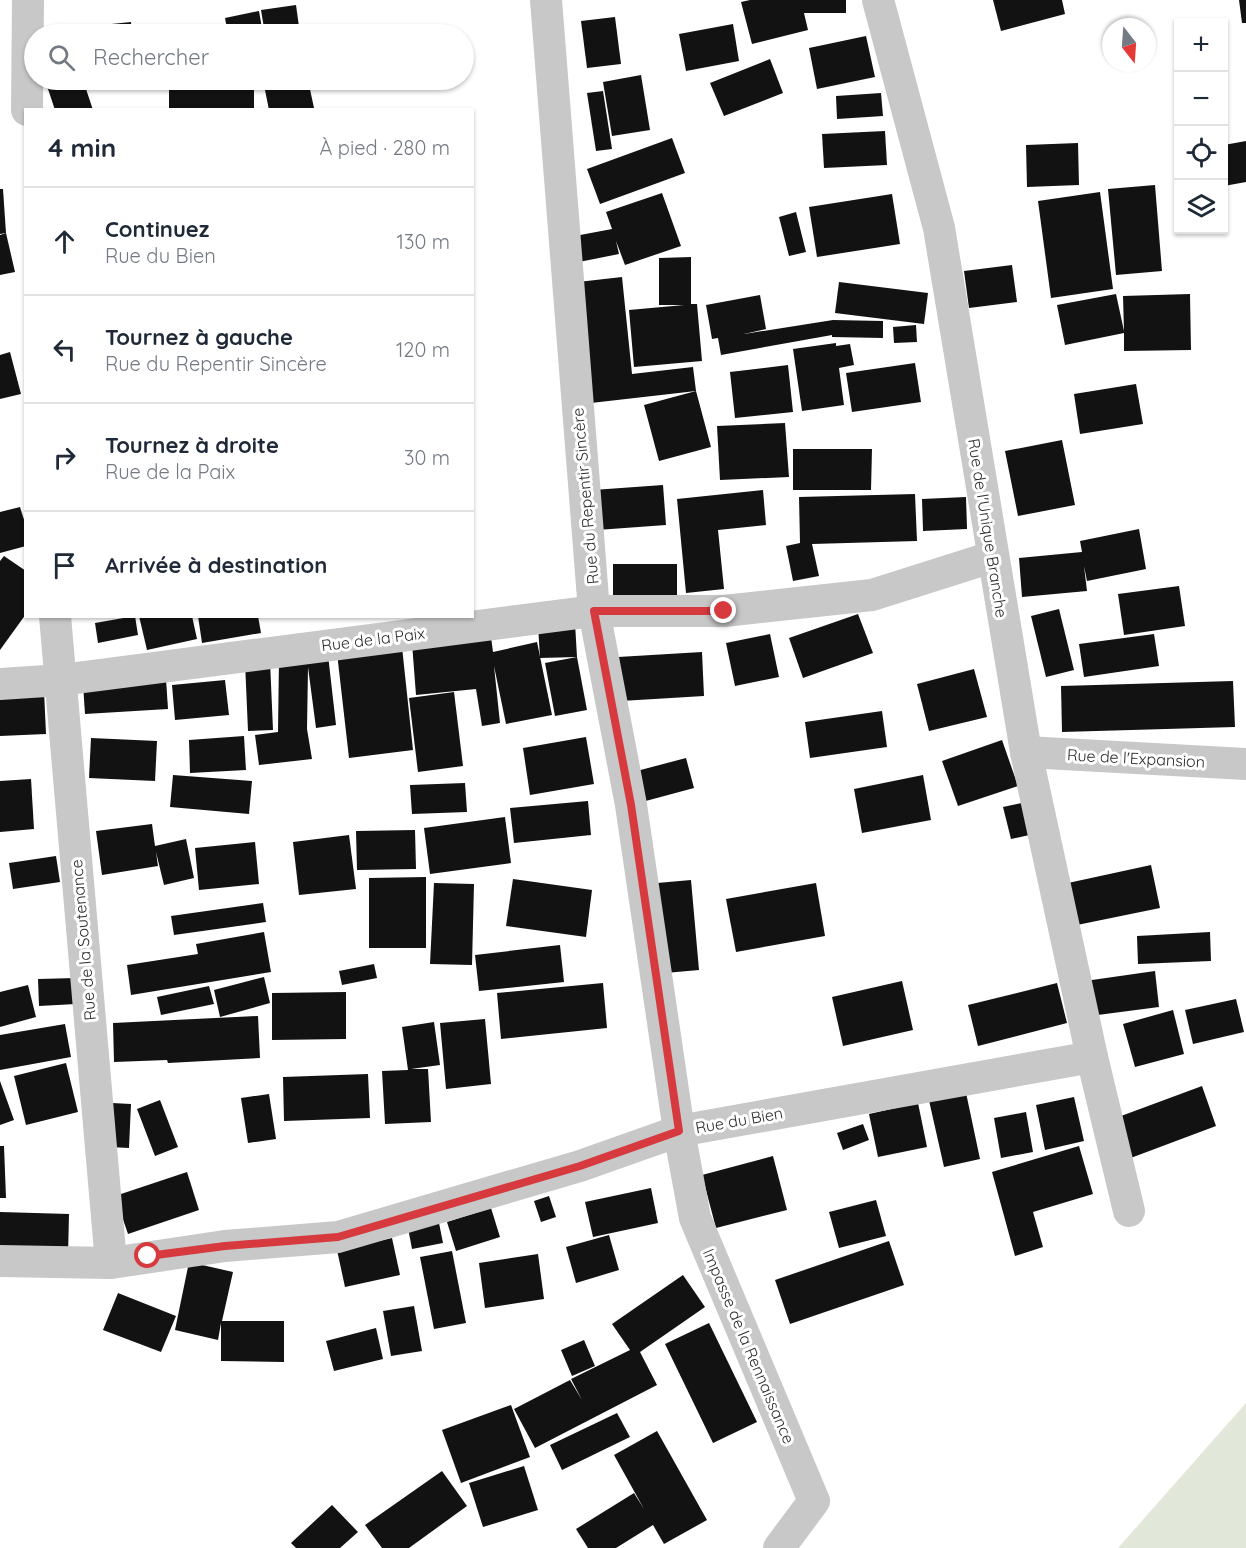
<!DOCTYPE html>
<html lang="fr">
<head>
<meta charset="utf-8">
<style>
  :root { --surface:#fff; --page:#f2f2f3; --text:#1f2937; --muted:#747a83; --line:#e0e1e3 }
  body { margin:0; font-family:Quicksand,sans-serif; background:var(--page); color:var(--text) }
  .controls { position:absolute; right:18px; top:18px; display:grid; overflow:hidden; border-radius:0px; box-shadow:0 2px 4px #0004 }
  .controls button { width:54px; height:54px; display:grid; place-items:center; padding:0; border:0; border-bottom:2px solid var(--line); background:var(--surface); color:var(--text); font:30px sans-serif }
  .compass { position:absolute; left:1102px; top:18px; width:54px; height:54px; border-radius:50%; background:var(--surface); box-shadow:0 2px 4px #0004; rotate:163deg }
  .stop { position:absolute; width:18px; height:18px; margin:-14px; border:4px solid #d63a3f; border-radius:50%; background:#fff }
  .stop.end { background:#d63a3f; border-color:#fff; box-shadow:0 2px 6px #0008 }
  .list { margin:0; padding:0; list-style:none }
  h2 { display:flex; justify-content:space-between; align-items:center; height:78px; margin:0; padding:0 24px; font-size:26px }
  h2 small { font-size:20px; font-weight:400; color:var(--muted) }
  .list li { display:grid; grid-template-columns:39px 1fr auto; gap:18px; align-items:center; box-sizing:border-box; height:108px; padding:0 24px; border-top:2px solid var(--line) }
  .list b { display:block; font-size:22px; white-space:nowrap }
  .list p { margin:0; font-size:20px; white-space:nowrap; color:var(--muted) }
  .list em { font-size:20px; font-style:normal; color:var(--muted) }
  .icon { flex:none; width:33px; height:33px; fill:none; stroke:currentColor; stroke-width:2; stroke-linecap:round; stroke-linejoin:round }
  .map { position:relative; flex:none; width:1246px; height:1548px; overflow:hidden }
  .search { position:absolute; background:var(--surface); box-shadow:0 2px 4px #0004; left:24px; top:24px; width:450px; height:66px; display:flex; align-items:center; gap:15px; box-sizing:border-box; padding:0 21px; border-radius:33px; color:var(--muted); font-size:22px }
  .panel { position:absolute; background:var(--surface); box-shadow:0 2px 4px #0004; left:24px; top:108px; width:450px; height:510px; border-radius:0px }
  .map>svg:first-child { display:block }
  .green { fill:#e1e8da }
  .building { fill:#121212 }
  .lines { fill:none; stroke-linecap:round; stroke-linejoin:round }
  .street { stroke:#c8c8c8; stroke-width:32 }
  .route { stroke:#d63a3f; stroke-width:8 }
  .labels { text-anchor:middle; stroke-width:6; stroke-linejoin:round; paint-order:stroke }
  .street-label { font-size:16px; fill:#2b2b2b; stroke:#fff }
</style>
</head>
<body>
<div class="map">
<svg width="1246" height="1548" viewBox="0 0 1246 1548">
  <rect width="100%" height="100%" fill="#fff"/>
  <polygon class="green" points="1246,1403 1246,1548 1118,1548"/>
  <g class="building">
    <polygon points="750,0 846,0 846,13 804,13 808,30 752,44 741,2"/>
    <polygon points="993,0 1062,0 1065,14 1001,31"/>
    <polygon points="1239,0 1246,0 1246,23 1242,23"/>
    <polygon points="296,5 300,34 265,34 261,10"/>
    <polygon points="259,11 263,34 228,34 225,18"/>
    <polygon points="615,17 621,64 587,68 581,21"/>
    <polygon points="131,22 132,34 72,34 72,28"/>
    <polygon points="733,24 739,61 686,71 679,34"/>
    <polygon points="866,36 875,77 817,89 809,48"/>
    <polygon points="770,59 783,93 724,116 710,83"/>
    <polygon points="641,75 650,130 612,136 603,82"/>
    <polygon points="45,80 83,80 93,110 55,110"/>
    <polygon points="195,80 226,80 202,87 254,87 254,110 169,110 169,87 197,87"/>
    <polygon points="263,80 308,80 314,108 269,110"/>
    <polygon points="603,91 612,149 596,151 587,93"/>
    <polygon points="881,93 883,116 837,119 836,96"/>
    <polygon points="885,131 887,165 824,168 822,134"/>
    <polygon points="672,138 685,173 600,204 587,169"/>
    <polygon points="1246,141 1246,182 1224,186 1224,145"/>
    <polygon points="1078,143 1079,185 1027,187 1026,145"/>
    <polygon points="1155,185 1162,271 1116,275 1108,189"/>
    <polygon points="0,189 3,189 6,233 0,234"/>
    <polygon points="1100,192 1113,289 1051,298 1038,201"/>
    <polygon points="662,193 681,246 625,265 616,241 619,254 579,262 575,236 612,229 606,212"/>
    <polygon points="892,194 900,244 817,257 809,207"/>
    <polygon points="796,212 806,252 789,256 779,217"/>
    <polygon points="6,233 15,272 0,275 0,235"/>
    <polygon points="691,257 691,304 697,304 702,361 634,367 629,310 684,305 659,305 659,258"/>
    <polygon points="1012,265 1017,302 969,308 964,271"/>
    <polygon points="622,277 632,374 693,367 696,391 711,447 659,461 644,405 696,391 591,403 578,282"/>
    <polygon points="839,282 928,293 924,324 835,313"/>
    <polygon points="1116,294 1124,331 1123,296 1190,294 1191,350 1124,351 1124,333 1065,345 1057,305"/>
    <polygon points="760,295 766,329 744,334 833,320 883,321 883,338 832,337 832,335 721,355 718,338 712,339 706,305"/>
    <polygon points="916,325 917,342 894,343 893,327"/>
    <polygon points="836,343 836,346 850,344 854,365 839,368 844,405 802,411 793,349"/>
    <polygon points="10,352 21,394 0,399 0,355"/>
    <polygon points="915,363 921,402 852,412 846,373"/>
    <polygon points="788,365 793,412 735,418 730,372"/>
    <polygon points="1136,384 1143,424 1080,434 1074,394"/>
    <polygon points="785,423 789,477 720,480 717,426"/>
    <polygon points="1062,440 1075,505 1018,516 1005,451"/>
    <polygon points="793,449 872,449 871,490 793,490"/>
    <polygon points="663,485 666,525 597,530 593,490"/>
    <polygon points="763,490 766,525 718,530 724,589 686,593 677,499"/>
    <polygon points="915,494 917,541 812,544 819,576 793,581 786,546 800,543 799,497"/>
    <polygon points="966,497 967,529 923,531 922,499"/>
    <polygon points="20,507 26,526 26,546 0,553 0,512"/>
    <polygon points="1139,529 1146,569 1087,581 1084,566 1087,591 1022,597 1019,558 1082,552 1080,541"/>
    <polygon points="4,556 26,571 26,614 0,650 0,561"/>
    <rect x="613" y="564" width="64" height="39"/>
    <polygon points="1179,586 1185,626 1124,635 1118,594"/>
    <polygon points="1059,609 1074,670 1046,677 1031,616"/>
    <polygon points="858,614 873,653 803,678 789,638"/>
    <polygon points="135,616 138,635 98,643 95,623"/>
    <polygon points="139,616 192,616 197,639 147,650"/>
    <polygon points="198,616 258,616 261,633 202,643"/>
    <polygon points="575,623 577,657 587,710 555,716 545,663 577,657 540,658 538,625"/>
    <polygon points="770,634 779,677 735,686 726,643"/>
    <polygon points="1154,634 1159,666 1084,677 1079,644"/>
    <polygon points="491,637 493,652 537,642 552,715 506,724 494,666 500,723 482,726 476,689 416,695 412,643"/>
    <polygon points="402,647 413,750 349,758 337,653"/>
    <polygon points="702,652 704,696 621,701 618,657"/>
    <polygon points="328,655 336,725 316,728 308,667 307,729 312,759 259,765 255,735 278,732 279,659"/>
    <polygon points="270,661 273,730 248,731 245,662"/>
    <polygon points="974,669 987,717 929,731 917,684"/>
    <polygon points="166,679 168,709 85,714 83,684"/>
    <polygon points="225,680 229,715 175,720 172,685"/>
    <polygon points="1233,681 1235,727 1062,732 1061,686"/>
    <polygon points="44,691 46,734 0,736 0,694"/>
    <polygon points="454,692 463,766 418,772 409,698"/>
    <polygon points="882,711 887,747 810,758 805,722"/>
    <polygon points="244,736 246,770 190,773 189,740"/>
    <polygon points="586,737 594,784 530,795 523,748"/>
    <polygon points="91,738 157,741 155,781 89,778"/>
    <polygon points="1002,740 1018,786 958,806 942,761"/>
    <polygon points="686,758 694,788 642,802 633,772"/>
    <polygon points="173,775 252,781 249,814 170,807"/>
    <polygon points="923,775 931,820 862,833 854,789"/>
    <polygon points="31,779 34,829 0,832 0,781"/>
    <polygon points="465,783 467,812 412,814 410,785"/>
    <polygon points="588,801 591,835 514,843 510,808"/>
    <polygon points="1026,802 1034,834 1011,839 1003,807"/>
    <polygon points="505,817 511,863 430,874 424,828"/>
    <polygon points="152,824 155,846 186,839 194,878 164,885 156,852 158,866 102,875 96,831"/>
    <polygon points="415,830 416,869 357,870 356,831"/>
    <polygon points="349,835 356,889 299,895 293,842"/>
    <polygon points="255,842 259,884 199,890 195,848"/>
    <polygon points="56,856 60,882 13,889 9,863"/>
    <polygon points="1151,865 1160,908 1077,925 1068,883"/>
    <polygon points="426,877 426,948 369,948 369,878"/>
    <polygon points="513,879 592,890 586,937 506,926"/>
    <polygon points="691,880 699,970 654,974 646,884"/>
    <polygon points="434,883 474,884 472,965 430,964"/>
    <polygon points="816,883 825,936 736,952 726,899"/>
    <polygon points="263,903 266,922 174,935 171,916"/>
    <polygon points="264,932 271,972 131,995 127,965 198,954 196,944"/>
    <polygon points="1210,932 1211,961 1138,964 1137,936"/>
    <polygon points="560,945 564,982 479,991 475,955"/>
    <polygon points="374,964 377,978 342,985 339,971"/>
    <polygon points="1155,971 1159,1007 1090,1016 1085,981"/>
    <polygon points="264,977 270,1003 220,1017 214,990"/>
    <polygon points="76,978 76,1004 39,1006 38,979"/>
    <polygon points="902,981 913,1030 843,1046 832,997"/>
    <polygon points="603,983 607,1028 501,1039 497,993"/>
    <polygon points="1057,983 1067,1023 978,1046 968,1005"/>
    <polygon points="28,985 36,1017 0,1027 0,992"/>
    <polygon points="209,986 214,1004 161,1015 157,997"/>
    <polygon points="346,992 346,1039 272,1040 272,993"/>
    <polygon points="1236,999 1244,1032 1193,1044 1185,1010"/>
    <polygon points="1173,1010 1184,1054 1135,1067 1123,1024"/>
    <polygon points="258,1016 260,1058 168,1063 167,1060 114,1062 113,1023"/>
    <polygon points="485,1019 491,1084 446,1089 440,1023"/>
    <polygon points="434,1022 440,1065 411,1069 428,1069 431,1122 385,1124 382,1071 408,1070 402,1027"/>
    <polygon points="65,1024 71,1057 0,1070 0,1035"/>
    <polygon points="66,1063 78,1112 26,1125 14,1076"/>
    <polygon points="368,1074 370,1118 284,1121 283,1077"/>
    <polygon points="0,1081 14,1120 0,1125"/>
    <polygon points="1202,1086 1216,1126 1128,1159 1113,1119"/>
    <polygon points="965,1088 980,1159 944,1167 928,1096"/>
    <polygon points="269,1094 276,1139 248,1143 241,1098"/>
    <polygon points="1074,1097 1084,1141 1045,1150 1036,1105"/>
    <polygon points="160,1100 178,1147 155,1156 137,1109"/>
    <polygon points="112,1103 131,1104 129,1148 110,1147"/>
    <polygon points="918,1103 927,1147 878,1157 869,1114"/>
    <polygon points="1026,1112 1033,1152 1001,1158 994,1118"/>
    <polygon points="863,1124 869,1140 843,1150 837,1133"/>
    <polygon points="0,1146 4,1146 6,1198 0,1198"/>
    <polygon points="1079,1146 1093,1194 1033,1212 1043,1247 1015,1256 992,1172"/>
    <polygon points="773,1156 787,1210 716,1228 702,1175"/>
    <polygon points="187,1172 199,1210 128,1234 115,1196"/>
    <polygon points="651,1188 658,1223 593,1237 585,1202"/>
    <polygon points="549,1196 556,1217 541,1222 534,1201"/>
    <polygon points="876,1200 886,1236 839,1248 829,1212"/>
    <polygon points="491,1208 500,1237 456,1251 447,1222"/>
    <polygon points="0,1212 69,1214 68,1256 0,1255"/>
    <polygon points="439,1223 443,1243 412,1249 408,1228"/>
    <polygon points="609,1235 619,1270 576,1283 566,1247"/>
    <polygon points="392,1238 400,1275 345,1287 337,1250"/>
    <polygon points="889,1241 904,1285 790,1324 775,1280"/>
    <polygon points="452,1251 466,1323 434,1329 420,1257"/>
    <polygon points="538,1254 544,1299 485,1308 479,1263"/>
    <polygon points="189,1262 233,1272 222,1321 284,1321 284,1362 221,1361 221,1323 218,1340 175,1330"/>
    <polygon points="683,1275 705,1307 640,1352 657,1385 535,1448 514,1409 570,1380 582,1400 571,1379 630,1350 612,1324"/>
    <polygon points="118,1293 176,1316 161,1352 103,1330"/>
    <polygon points="414,1306 422,1351 391,1356 383,1311"/>
    <polygon points="709,1323 757,1422 713,1443 665,1344"/>
    <polygon points="376,1328 383,1359 334,1371 326,1341"/>
    <polygon points="584,1340 595,1366 572,1376 561,1350"/>
    <polygon points="511,1405 530,1457 461,1483 442,1430"/>
    <polygon points="617,1413 630,1437 562,1470 550,1445"/>
    <polygon points="657,1431 707,1520 664,1544 653,1525 616,1548 588,1548 576,1529 634,1493 644,1509 614,1455"/>
    <polygon points="524,1466 538,1510 483,1527 469,1483"/>
    <polygon points="442,1471 467,1506 409,1548 382,1548 365,1525"/>
    <polygon points="332,1505 358,1532 340,1548 296,1548 291,1543"/>
  </g>
  <g class="lines">
    <g class="street">
      <polyline points="546,0 594,611 631,805 679,1131 695,1218 814,1501 779,1548"/>
      <polyline points="878,0 939,228 1026,752 1092,1057 1129,1211"/>
      <polyline points="27,110 28,0"/>
      <polyline points="55,616 111,1263"/>
      <polyline points="0,684 61,680 594,611 724,611 872,595 992,557"/>
      <polyline points="1026,752 1246,764"/>
      <polyline points="0,1261 111,1263 225,1246 338,1237 580,1166 679,1131 1092,1057"/>
    </g>
  </g>
  <g class="lines">
    <polyline class="route" points="148,1256 225,1246 338,1237 580,1166 679,1131 631,805 594,611 724,611"/>
  </g>
  <g class="labels">
    <g class="street-label">
      <text transform="translate(585 496) rotate(-95)" y="6">Rue du Repentir Sincère</text>
      <text transform="translate(988 528) rotate(81)" y="6">Rue de l'Unique Branche</text>
      <text transform="translate(373 639) rotate(-7)" y="6">Rue de la Paix</text>
      <text transform="translate(1136 758) rotate(3)" y="6">Rue de l'Expansion</text>
      <text transform="translate(83 940) rotate(-95)" y="6">Rue de la Soutenance</text>
      <text transform="translate(739 1120) rotate(-10)" y="6">Rue du Bien</text>
      <text transform="translate(749 1346) rotate(67)" y="6">Impasse de la Rennaissance</text>
    </g>
  </g>
</svg>
<div class="controls">
<button>+</button>
<button>−</button>
<button><svg class="icon" aria-label="locate" viewBox="0 0 24 24"><circle cx="12" cy="12" r="6"/><path d="M12 2v4M12 18v4M2 12h4M18 12h4"/></svg></button>
<button><svg class="icon" aria-label="layers" viewBox="0 0 24 24"><path d="M12 4l9 5-9 5-9-5zM3 14l9 5 9-5"/></svg></button>
</div>
<svg class="compass" viewBox="-18 -18 36 36"><path d="M0-13l5 13h-10z" fill="#e53935"/><path d="M0 13l5-13h-10z" fill="#747a83"/></svg>
<div class="stop" style="left:148px;top:1256px"></div>
<div class="stop end" style="left:724px;top:611px"></div>
<div class="search"><svg class="icon" aria-label="search" viewBox="0 0 24 24"><circle cx="10" cy="10" r="6"/><path d="M15 15l6 6"/></svg>Rechercher</div>
<section class="panel">
<h2>4 min<small>À pied · 280 m</small></h2>
<ul class="list">
<li><svg class="icon" aria-label="ahead" viewBox="0 0 24 24"><path d="M12 20V5M6 11l6-6 6 6"/></svg><div><b>Continuez</b><p>Rue du Bien</p></div><em>130 m</em></li>
<li><svg class="icon" aria-label="left" viewBox="0 0 24 24"><path d="M17 20v-9H6M10 6l-5 5 5 5"/></svg><div><b>Tournez à gauche</b><p>Rue du Repentir Sincère</p></div><em>120 m</em></li>
<li><svg class="icon" aria-label="right" viewBox="0 0 24 24"><path d="M7 20v-9h11M14 6l5 5-5 5"/></svg><div><b>Tournez à droite</b><p>Rue de la Paix</p></div><em>30 m</em></li>
<li><svg class="icon" aria-label="arrive" viewBox="0 0 24 24"><path d="M6 21V4h12l-3 4 3 4H6"/></svg><div><b>Arrivée à destination</b></div></li>
</ul>
</section>
</div>
</body>
</html>
